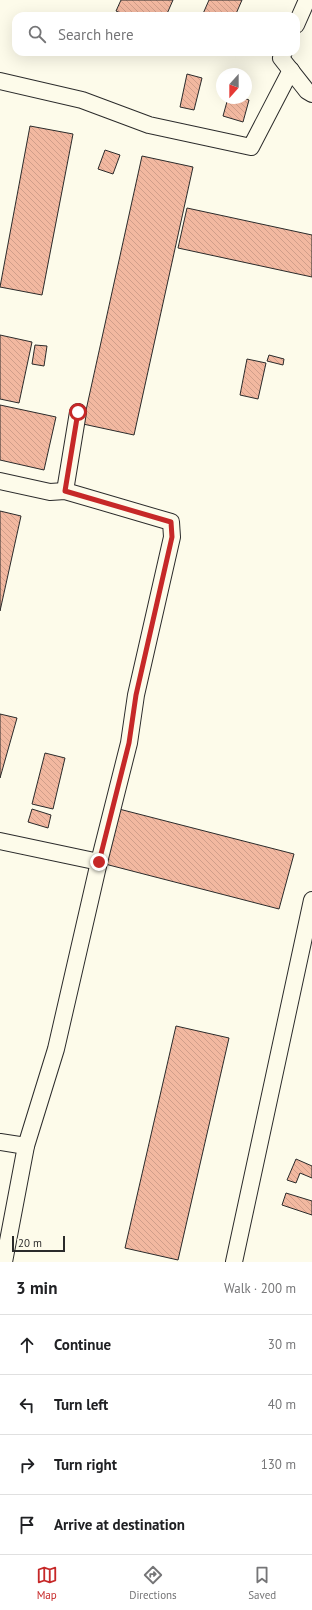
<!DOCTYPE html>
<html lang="en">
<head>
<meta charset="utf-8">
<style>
  :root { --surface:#fff; --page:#f2f2f2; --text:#202124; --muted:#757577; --line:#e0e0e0; --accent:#c62828 }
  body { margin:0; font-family:"PT Sans",sans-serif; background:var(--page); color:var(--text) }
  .compass { position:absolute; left:216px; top:68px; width:36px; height:36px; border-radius:50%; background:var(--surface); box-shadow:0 4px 16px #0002; rotate:201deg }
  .scale { position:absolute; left:12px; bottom:10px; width:53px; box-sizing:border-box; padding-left:4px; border:2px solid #2b2b2b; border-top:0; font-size:11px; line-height:14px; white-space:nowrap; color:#2b2b2b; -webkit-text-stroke:3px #fdfbea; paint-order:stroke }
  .stop { position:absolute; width:12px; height:12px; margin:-9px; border:3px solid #c62828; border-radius:50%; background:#fff }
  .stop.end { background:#c62828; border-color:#fff; box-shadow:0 1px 4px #0008 }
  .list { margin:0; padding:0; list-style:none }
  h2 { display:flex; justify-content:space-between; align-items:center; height:52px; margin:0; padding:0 16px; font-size:17px }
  h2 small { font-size:13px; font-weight:400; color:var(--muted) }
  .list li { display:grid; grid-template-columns:26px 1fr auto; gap:12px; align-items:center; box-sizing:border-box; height:60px; padding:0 16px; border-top:1px solid var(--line) }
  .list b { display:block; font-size:15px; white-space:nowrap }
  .list em { font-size:13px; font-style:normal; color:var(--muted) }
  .icon { flex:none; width:22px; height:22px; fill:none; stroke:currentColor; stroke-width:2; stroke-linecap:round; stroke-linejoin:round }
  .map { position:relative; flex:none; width:312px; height:1262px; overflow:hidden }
  .search { position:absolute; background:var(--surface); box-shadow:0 4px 16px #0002; left:12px; right:12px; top:12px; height:44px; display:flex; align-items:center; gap:10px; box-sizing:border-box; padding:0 14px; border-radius:12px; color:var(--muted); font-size:15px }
  .sheet { height:292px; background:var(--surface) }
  nav { display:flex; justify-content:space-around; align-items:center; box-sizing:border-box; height:56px; border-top:1px solid var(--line); background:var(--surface); font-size:11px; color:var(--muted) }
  nav a { display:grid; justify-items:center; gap:2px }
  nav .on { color:var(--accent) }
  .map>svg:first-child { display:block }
  .building { fill:url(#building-back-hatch); stroke:#2b2b2b }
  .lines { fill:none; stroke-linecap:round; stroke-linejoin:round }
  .street-casing { stroke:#2b2b2b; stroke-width:18 }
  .street { stroke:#fdfbea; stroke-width:16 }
  .route { stroke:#c62828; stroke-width:5 }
</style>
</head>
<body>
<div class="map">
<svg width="312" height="1262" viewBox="0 0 312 1262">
  <defs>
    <pattern id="building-back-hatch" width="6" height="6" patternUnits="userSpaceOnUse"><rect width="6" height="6" fill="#f2b8a0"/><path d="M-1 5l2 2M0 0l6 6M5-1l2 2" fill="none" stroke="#d09e8a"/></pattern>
  </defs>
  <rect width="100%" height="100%" fill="#fdfbea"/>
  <g class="building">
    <polygon points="121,0 173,0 166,16 127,16 116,11"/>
    <polygon points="209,0 242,0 235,16 202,16"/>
    <polygon points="187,74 202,78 194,110 180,107"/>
    <polygon points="228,98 244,98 249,100 243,122 223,116"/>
    <polygon points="30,126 73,134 42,295 0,287"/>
    <polygon points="105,150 120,155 113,174 98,169"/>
    <polygon points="142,156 193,167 134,435 83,424"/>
    <polygon points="187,208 312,235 312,277 178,248"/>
    <polygon points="0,335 32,342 19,403 0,399"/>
    <polygon points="35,345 47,346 44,366 32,364"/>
    <polygon points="269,355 284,359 283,365 267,361"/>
    <polygon points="247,359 266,363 258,399 240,395"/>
    <polygon points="0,405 56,417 44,470 0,460"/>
    <polygon points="0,511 21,516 0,611"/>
    <polygon points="0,714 17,718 0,778"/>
    <polygon points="45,753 65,758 53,809 32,804"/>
    <polygon points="32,809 51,815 48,828 28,822"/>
    <polygon points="119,809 294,854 279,909 105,864"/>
    <polygon points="176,1026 229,1038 178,1260 125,1248"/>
    <polygon points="296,1159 312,1166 312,1178 300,1173 296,1183 287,1180"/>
    <polygon points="286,1193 312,1201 312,1215 282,1205"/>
  </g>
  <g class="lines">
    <g class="street-casing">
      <g id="street">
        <polyline points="296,25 307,0"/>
        <polyline points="284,52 281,58 307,91 312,94"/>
        <polyline points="0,81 82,100 149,125 251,147 291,70"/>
        <polyline points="0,481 50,492 65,491 171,522 172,537 136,695 129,743 99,862 56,1049 26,1146 4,1262"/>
        <polyline points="65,491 78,412"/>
        <polyline points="0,841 99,862"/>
        <polyline points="0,1142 26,1146"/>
        <polyline points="234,1262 312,900"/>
      </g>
    </g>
    <use href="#street" class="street"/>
  </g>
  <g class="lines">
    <polyline class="route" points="78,412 65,491 171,522 172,537 136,695 129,743 99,862"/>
  </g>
</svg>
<svg class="compass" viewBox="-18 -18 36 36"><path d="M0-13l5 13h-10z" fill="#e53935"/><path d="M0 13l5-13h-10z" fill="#757577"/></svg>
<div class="scale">20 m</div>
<div class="stop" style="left:78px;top:412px"></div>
<div class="stop end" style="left:99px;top:862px"></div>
<div class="search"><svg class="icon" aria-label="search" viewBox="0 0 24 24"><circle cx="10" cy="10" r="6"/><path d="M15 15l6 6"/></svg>Search here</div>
</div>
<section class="sheet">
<h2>3 min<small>Walk · 200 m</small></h2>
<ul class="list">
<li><svg class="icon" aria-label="ahead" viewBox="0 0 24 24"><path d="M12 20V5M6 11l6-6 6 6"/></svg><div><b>Continue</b></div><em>30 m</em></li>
<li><svg class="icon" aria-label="left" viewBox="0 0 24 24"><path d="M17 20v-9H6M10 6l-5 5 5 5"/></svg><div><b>Turn left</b></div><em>40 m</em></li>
<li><svg class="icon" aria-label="right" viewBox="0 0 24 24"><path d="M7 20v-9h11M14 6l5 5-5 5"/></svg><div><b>Turn right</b></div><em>130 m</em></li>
<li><svg class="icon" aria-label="arrive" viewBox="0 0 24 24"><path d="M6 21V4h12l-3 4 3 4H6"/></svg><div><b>Arrive at destination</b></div></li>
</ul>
</section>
<nav>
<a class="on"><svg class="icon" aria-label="map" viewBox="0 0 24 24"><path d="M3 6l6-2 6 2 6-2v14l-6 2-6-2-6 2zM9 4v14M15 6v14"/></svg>Map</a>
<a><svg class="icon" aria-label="directions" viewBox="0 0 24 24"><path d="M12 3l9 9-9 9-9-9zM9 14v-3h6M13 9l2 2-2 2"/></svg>Directions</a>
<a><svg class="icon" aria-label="saved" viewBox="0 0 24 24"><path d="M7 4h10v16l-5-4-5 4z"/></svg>Saved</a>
</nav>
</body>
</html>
